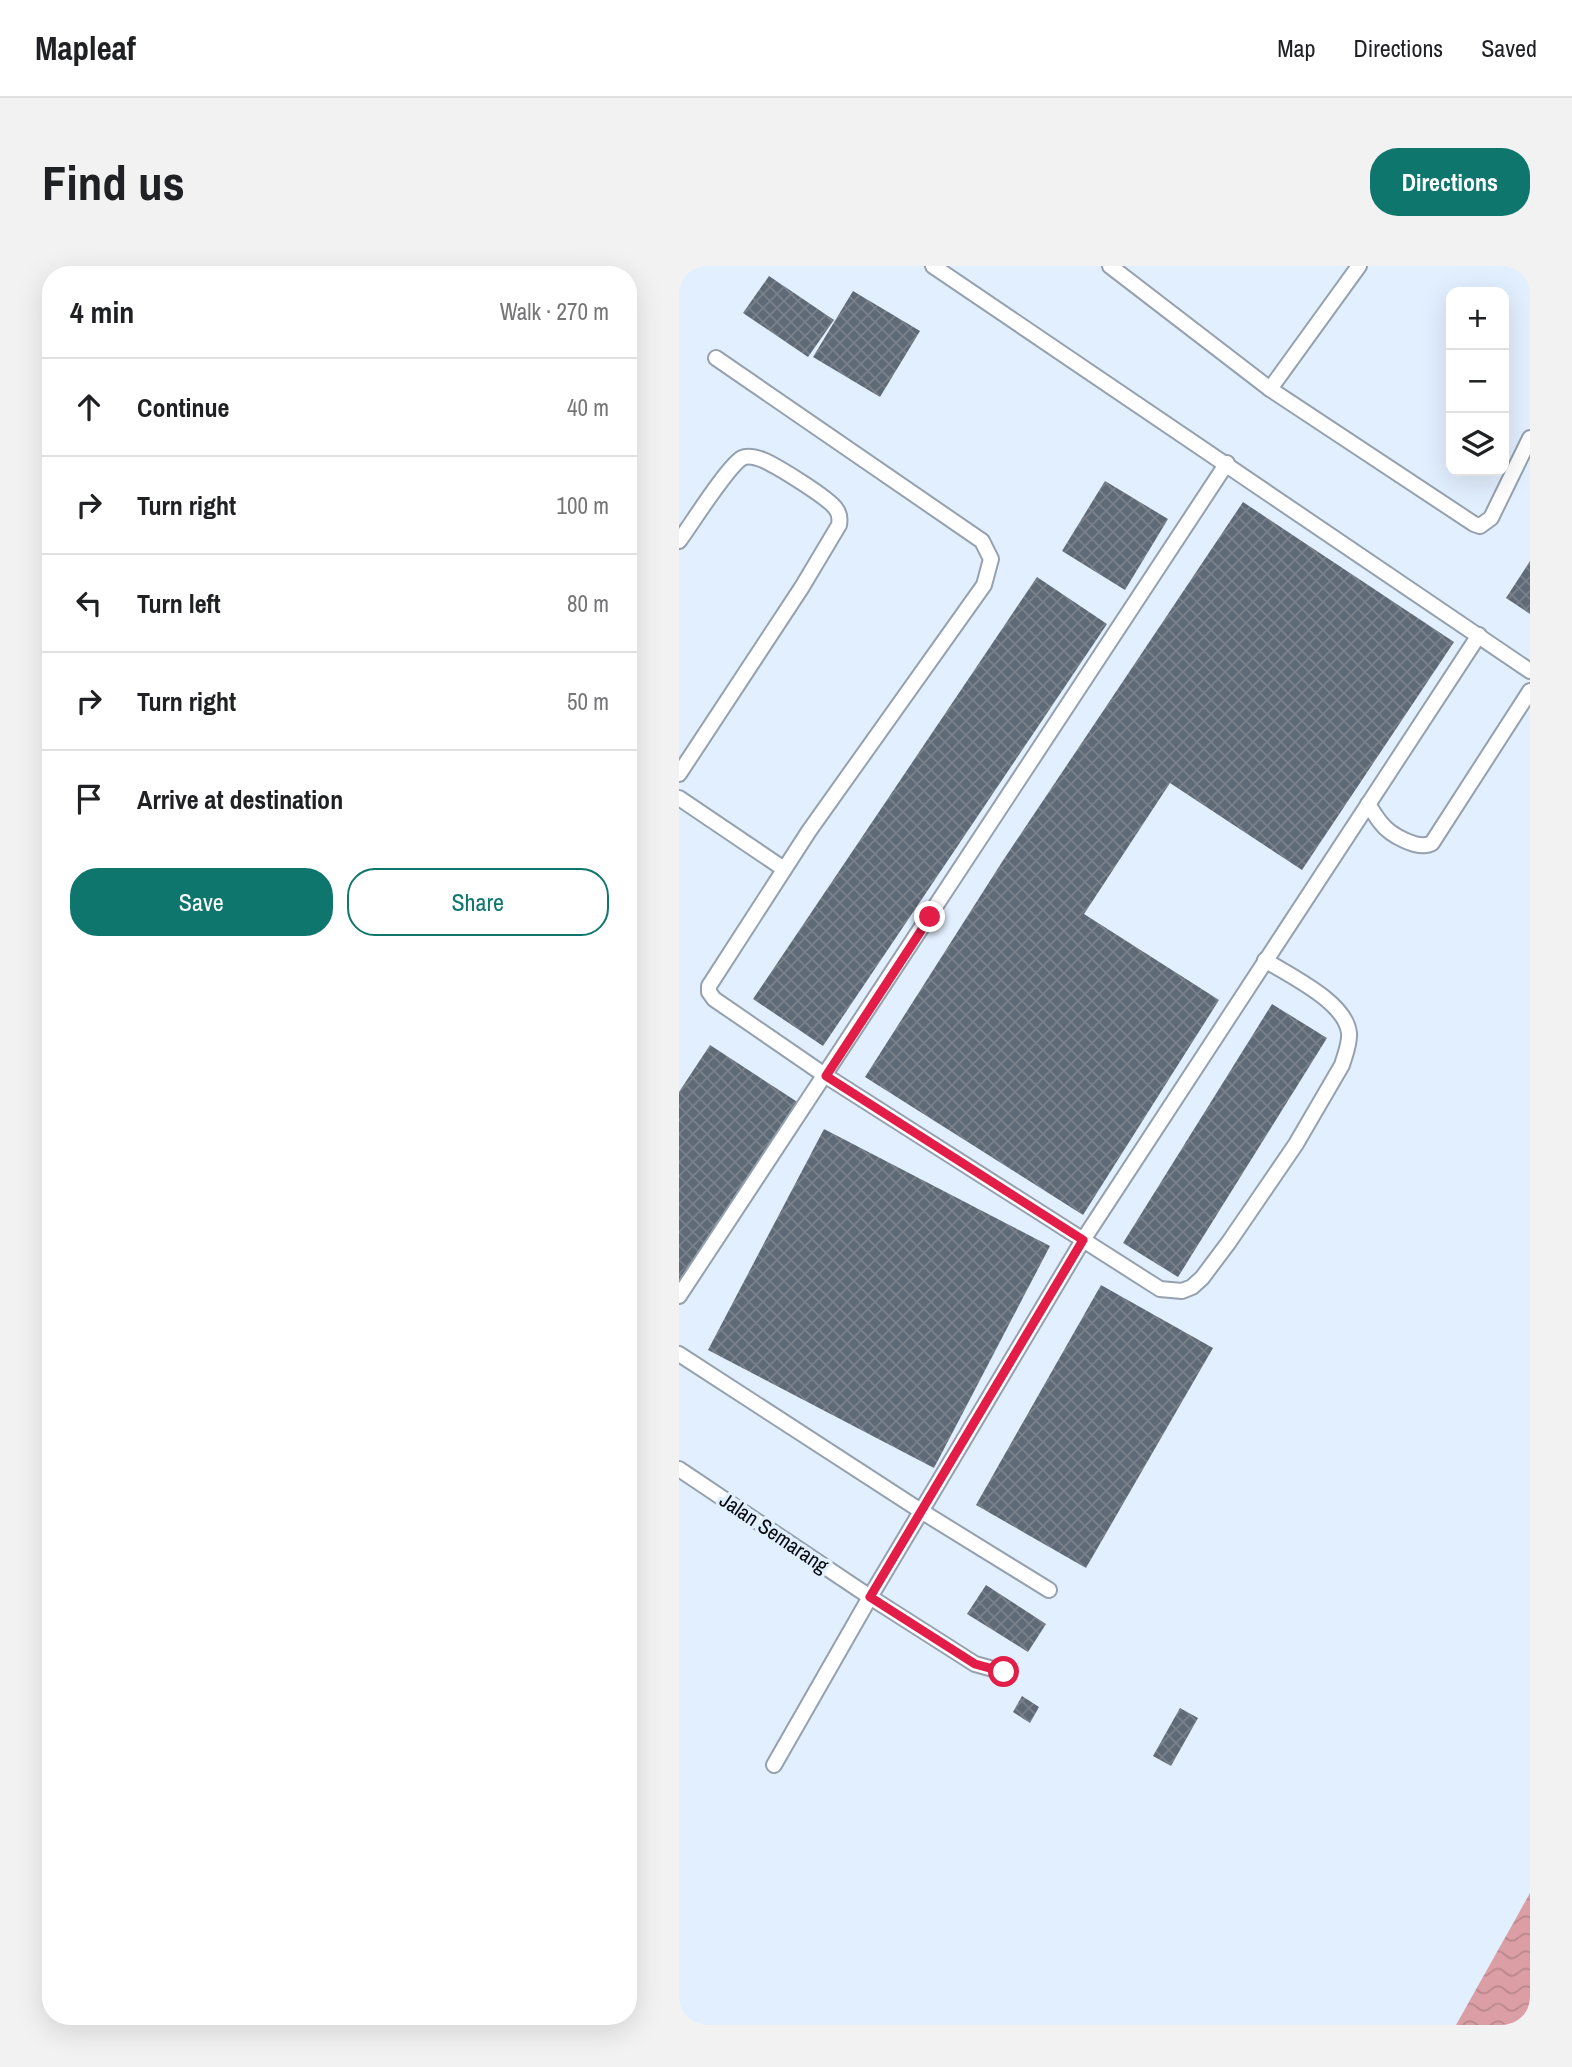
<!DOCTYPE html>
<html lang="en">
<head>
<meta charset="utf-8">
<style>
  :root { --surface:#fff; --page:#f2f2f2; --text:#202124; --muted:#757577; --line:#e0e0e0; --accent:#0f766e }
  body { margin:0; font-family:"Archivo Narrow",sans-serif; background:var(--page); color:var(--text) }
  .controls { position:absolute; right:21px; top:21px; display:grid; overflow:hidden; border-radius:14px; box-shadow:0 7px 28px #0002 }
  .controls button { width:63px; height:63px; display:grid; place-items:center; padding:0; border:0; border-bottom:2px solid var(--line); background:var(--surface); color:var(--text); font:35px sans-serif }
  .stop { position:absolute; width:21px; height:21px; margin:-16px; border:5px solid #e11d48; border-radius:50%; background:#fff }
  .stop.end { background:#e11d48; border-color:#fff; box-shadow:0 2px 7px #0008 }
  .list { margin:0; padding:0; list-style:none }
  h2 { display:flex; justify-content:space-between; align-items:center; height:91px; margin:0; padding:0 28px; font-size:30px }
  h2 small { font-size:23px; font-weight:400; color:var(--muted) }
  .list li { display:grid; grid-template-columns:46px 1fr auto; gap:21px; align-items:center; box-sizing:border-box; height:98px; padding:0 28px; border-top:2px solid var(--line) }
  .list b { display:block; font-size:26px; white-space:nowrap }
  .list em { font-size:23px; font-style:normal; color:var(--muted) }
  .actions { display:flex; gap:14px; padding:21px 28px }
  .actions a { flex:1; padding:16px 0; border:2px solid var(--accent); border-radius:28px; text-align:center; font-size:24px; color:var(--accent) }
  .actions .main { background:var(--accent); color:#fff }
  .icon { flex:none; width:38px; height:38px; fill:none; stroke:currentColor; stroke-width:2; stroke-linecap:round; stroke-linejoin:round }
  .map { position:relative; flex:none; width:851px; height:1759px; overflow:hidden; border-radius:28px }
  header { display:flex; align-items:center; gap:42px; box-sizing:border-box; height:98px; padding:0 35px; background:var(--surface); border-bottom:2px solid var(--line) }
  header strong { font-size:33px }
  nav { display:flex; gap:38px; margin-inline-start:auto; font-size:24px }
  .intro { display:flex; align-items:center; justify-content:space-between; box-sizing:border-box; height:168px; padding:0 42px }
  h1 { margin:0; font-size:49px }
  .button { padding:18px 32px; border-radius:28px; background:var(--accent); color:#fff; font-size:24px; font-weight:700 }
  main { display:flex; gap:42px; padding:0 42px }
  aside { flex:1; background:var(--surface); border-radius:28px; box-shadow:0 7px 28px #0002 }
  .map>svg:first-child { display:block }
  .water { fill:url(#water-waves) }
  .building { fill:url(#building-cross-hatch) }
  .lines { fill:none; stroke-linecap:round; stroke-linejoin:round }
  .service-casing { stroke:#95a1af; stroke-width:18 }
  .service { stroke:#fff; stroke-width:14 }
  .route { stroke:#e11d48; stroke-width:9 }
  .labels { text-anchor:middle; stroke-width:7; stroke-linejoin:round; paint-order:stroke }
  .street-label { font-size:21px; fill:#080c11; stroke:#e2effe }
</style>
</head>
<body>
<header>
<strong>Mapleaf</strong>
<nav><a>Map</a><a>Directions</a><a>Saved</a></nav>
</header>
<div class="intro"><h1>Find us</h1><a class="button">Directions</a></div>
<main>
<aside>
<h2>4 min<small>Walk · 270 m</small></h2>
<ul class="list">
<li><svg class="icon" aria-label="ahead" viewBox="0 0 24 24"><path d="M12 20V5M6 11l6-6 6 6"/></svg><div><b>Continue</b></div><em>40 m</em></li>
<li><svg class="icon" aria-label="right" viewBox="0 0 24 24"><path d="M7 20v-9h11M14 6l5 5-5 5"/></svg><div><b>Turn right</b></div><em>100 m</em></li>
<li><svg class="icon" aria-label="left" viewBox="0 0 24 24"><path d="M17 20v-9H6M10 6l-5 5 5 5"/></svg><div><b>Turn left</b></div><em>80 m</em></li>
<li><svg class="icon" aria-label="right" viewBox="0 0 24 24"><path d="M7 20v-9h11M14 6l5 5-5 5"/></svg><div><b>Turn right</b></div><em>50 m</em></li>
<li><svg class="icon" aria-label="arrive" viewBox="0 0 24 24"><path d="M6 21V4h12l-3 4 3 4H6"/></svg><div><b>Arrive at destination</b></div></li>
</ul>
<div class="actions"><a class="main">Save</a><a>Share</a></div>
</aside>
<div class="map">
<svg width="851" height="1759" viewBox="0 0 851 1759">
  <defs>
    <pattern id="water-waves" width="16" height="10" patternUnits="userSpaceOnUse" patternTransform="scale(1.75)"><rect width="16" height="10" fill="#db9ea5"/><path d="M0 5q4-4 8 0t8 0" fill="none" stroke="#ba878d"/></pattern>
    <pattern id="building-cross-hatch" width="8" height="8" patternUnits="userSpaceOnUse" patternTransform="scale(1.75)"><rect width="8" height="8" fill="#5f6a77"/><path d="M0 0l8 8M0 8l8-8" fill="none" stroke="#79818a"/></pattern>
  </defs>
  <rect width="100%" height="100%" fill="#e2effe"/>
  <polygon class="water" points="851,1627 851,1759 777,1759"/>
  <g class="building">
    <polygon points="90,10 155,54 129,91 64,47"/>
    <polygon points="174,25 241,65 201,131 134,91"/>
    <polygon points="426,215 489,253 446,324 383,285"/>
    <polygon points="564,236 775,376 623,604 491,517 405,648 540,734 404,949 186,811 323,596"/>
    <polygon points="851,295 851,348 827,332"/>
    <polygon points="358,311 428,358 144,780 74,733"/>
    <polygon points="593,738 648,772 499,1011 444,977"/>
    <polygon points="31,779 120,837 0,1020 0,826"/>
    <polygon points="145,863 371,980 255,1202 29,1084"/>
    <polygon points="422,1019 534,1082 407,1302 297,1239"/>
    <polygon points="307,1319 367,1358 349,1386 288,1348"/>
    <polygon points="343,1430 360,1441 351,1457 334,1446"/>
    <polygon points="501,1442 519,1452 492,1500 474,1490"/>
  </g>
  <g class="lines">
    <g class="service-casing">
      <g id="service">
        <polyline points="254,0 851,405"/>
        <polyline points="431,0 591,123 795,258 801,260 812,252 851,172"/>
        <path d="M 37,92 L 303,275 L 312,293 L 305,319 L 130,565 L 30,720 L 30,726 L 35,733 L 147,810 L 481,1023 L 503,1025 L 513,1021 L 523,1012 L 550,976 L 617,878 L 663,799 C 666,789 671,777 670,767 C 667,736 611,710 586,694"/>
        <polyline points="591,123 680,0"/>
        <path d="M 0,275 C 12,259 48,201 63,192 C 69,189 79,192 84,194 C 98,200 150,232 157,243 C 161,248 161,253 160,259 L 123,321 L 0,508"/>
        <polyline points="0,532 105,603"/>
        <path d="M 689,538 C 693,544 697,551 702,557 C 711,569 740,585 753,577 L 851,425"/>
        <polyline points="0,1030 548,197"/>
        <polyline points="0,1088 242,1245 370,1324"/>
        <polyline points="0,1203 191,1331 296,1398 325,1406"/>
        <polyline points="95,1499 191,1331 404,974 800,369"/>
      </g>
    </g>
    <use href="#service" class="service"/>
  </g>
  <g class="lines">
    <polyline class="route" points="251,651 147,810 404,974 191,1331 296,1398 325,1406"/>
  </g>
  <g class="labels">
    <g class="street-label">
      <text transform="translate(95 1267) rotate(34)" y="7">Jalan Semarang</text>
    </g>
  </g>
</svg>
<div class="controls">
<button>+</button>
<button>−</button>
<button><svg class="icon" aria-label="layers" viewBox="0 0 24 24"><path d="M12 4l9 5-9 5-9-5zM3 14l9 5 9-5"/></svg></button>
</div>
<div class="stop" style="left:325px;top:1406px"></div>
<div class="stop end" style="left:251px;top:651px"></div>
</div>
</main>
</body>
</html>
